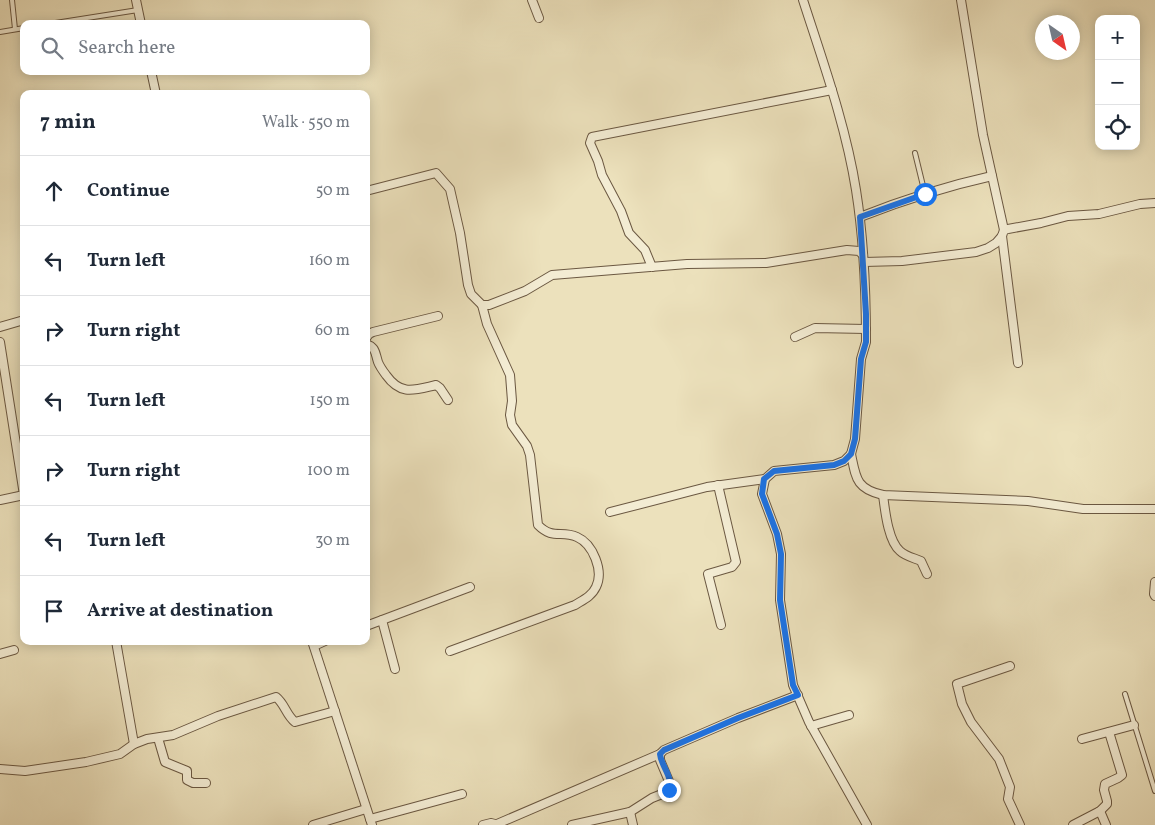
<!DOCTYPE html>
<html lang="en">
<head>
<meta charset="utf-8">
<style>
  :root { --surface:#fff; --page:#f6f6f7; --text:#1f2937; --muted:#747a83; --line:#e0e1e3 }
  body { margin:0; font-family:Vollkorn,serif; background:var(--page); color:var(--text) }
  .controls { position:absolute; right:15px; top:15px; display:grid; overflow:hidden; border-radius:10px; box-shadow:0 2px 12px #0003 }
  .controls button { width:45px; height:45px; display:grid; place-items:center; padding:0; border:0; border-bottom:1px solid var(--line); background:var(--surface); color:var(--text); font:25px sans-serif }
  .compass { position:absolute; left:1035px; top:15px; width:45px; height:45px; border-radius:50%; background:var(--surface); box-shadow:0 2px 12px #0003; rotate:146deg }
  .stop { position:absolute; width:15px; height:15px; margin:-11px; border:4px solid #1a73e8; border-radius:50%; background:#fff }
  .stop.end { background:#1a73e8; border-color:#fff; box-shadow:0 1px 5px #0008 }
  .list { margin:0; padding:0; list-style:none }
  h2 { display:flex; justify-content:space-between; align-items:center; height:65px; margin:0; padding:0 20px; font-size:21px }
  h2 small { font-size:16px; font-weight:400; color:var(--muted) }
  .list li { display:grid; grid-template-columns:32px 1fr auto; gap:15px; align-items:center; box-sizing:border-box; height:70px; padding:0 20px; border-top:1px solid var(--line) }
  .list b { display:block; font-size:19px; white-space:nowrap }
  .list em { font-size:16px; font-style:normal; color:var(--muted) }
  .icon { flex:none; width:28px; height:28px; fill:none; stroke:currentColor; stroke-width:2; stroke-linecap:round; stroke-linejoin:round }
  .map { position:relative; flex:none; width:1155px; height:825px; overflow:hidden }
  .search { position:absolute; background:var(--surface); box-shadow:0 2px 12px #0003; left:20px; top:20px; width:350px; height:55px; display:flex; align-items:center; gap:12px; box-sizing:border-box; padding:0 18px; border-radius:10px; color:var(--muted); font-size:19px }
  .panel { position:absolute; background:var(--surface); box-shadow:0 2px 12px #0003; left:20px; top:90px; width:350px; height:555px; border-radius:10px }
  .map>svg:first-child { display:block }
  .lines { fill:none; stroke-linecap:round; stroke-linejoin:round }
  .service-casing { stroke:#6b5842; stroke-width:6 }
  .minor-casing { stroke:#6b5842; stroke-width:10 }
  .service { stroke:#f3ecd3; stroke-width:4 }
  .minor { stroke:#f3ecd3; stroke-width:8 }
  .route { stroke:#1a73e8; stroke-width:6 }
</style>
</head>
<body>
<div class="map">
<svg width="1155" height="825" viewBox="0 0 1155 825">
  <rect width="100%" height="100%" fill="#ece1bc"/>
  <filter id="stains"><feTurbulence type="fractalNoise" baseFrequency=".004" numOctaves="4"/><feColorMatrix values="0 0 0 0 .2 0 0 0 0 .09 0 0 0 0 .02 0 0 0 .5 -.17"/></filter>
  <radialGradient id="worn" r=".72"><stop offset=".6" stop-color="#630" stop-opacity="0"/><stop offset="1" stop-color="#630" stop-opacity=".3"/></radialGradient>
  <g class="lines">
    <g class="service-casing">
      <g id="service">
        <polyline points="12,0 15,29"/>
        <polyline points="49,24 138,10"/>
        <polyline points="0,32 24,28"/>
        <polyline points="915,153 925,194"/>
        <polyline points="1125,694 1155,791"/>
      </g>
    </g>
    <g class="minor-casing">
      <g id="minor">
        <polyline points="136,0 141,24"/>
        <polyline points="532,0 539,18"/>
        <path d="M 803,0 C 823,62 846,126 856,190 C 864,240 866,291 866,342 L 861,359 L 855,439 L 851,454 L 844,461 L 834,465 L 774,471 L 765,479 L 762,494 L 777,534 L 781,554 L 780,600 L 793,685 L 809,722 L 867,825"/>
        <polyline points="961,0 983,135 1004,230"/>
        <polyline points="151,71 156,94"/>
        <polyline points="366,191 436,173 450,189 460,233 468,285 471,294 482,305 489,305 525,291 552,275 687,264 766,263 847,250 859,251 863,255"/>
        <path d="M 860,217 C 903,200 947,186 992,176"/>
        <polyline points="1002,236 1018,363"/>
        <polyline points="864,262 902,261 976,252 988,248 996,243 1002,236 1004,230 1008,229 1041,223 1068,216 1099,214 1140,204 1155,203"/>
        <polyline points="652,267 645,250 629,233 621,211 602,175 598,161 590,143 592,137 832,90"/>
        <polyline points="0,327 24,320"/>
        <polyline points="795,337 815,328 866,329"/>
        <polyline points="366,338 369,334 373,332 438,316"/>
        <polyline points="0,342 24,495"/>
        <path d="M 366,344 C 376,347 375,353 378,362 C 380,367 383,371 386,375 C 401,396 414,390 436,385 L 440,388 L 448,400"/>
        <path d="M 851,454 C 856,478 856,489 883,495 L 1028,501 L 1083,509 L 1155,509"/>
        <polyline points="718,485 736,562 732,567 708,574 721,625"/>
        <path d="M 883,495 C 885,510 888,541 900,551 C 905,556 914,558 921,561 L 927,574"/>
        <polyline points="0,500 24,495"/>
        <polyline points="610,512 707,487 765,479"/>
        <polyline points="1155,582 1154,594 1155,596"/>
        <polyline points="382,620 395,669"/>
        <polyline points="366,626 470,587"/>
        <polyline points="116,641 134,744"/>
        <polyline points="312,641 372,825"/>
        <polyline points="314,646 325,641"/>
        <path d="M 450,651 L 575,605 C 583,600 592,596 596,587 C 604,571 593,544 577,537 C 561,530 553,540 538,525 L 530,455 L 527,446 L 512,425 L 510,415 L 512,401 L 510,375 L 487,324 L 482,305"/>
        <polyline points="0,654 14,650"/>
        <polyline points="1010,666 957,684 962,704 971,722 999,759 1010,787 1008,799 1020,825"/>
        <polyline points="811,726 849,715"/>
        <polyline points="158,738 165,762 187,771 187,780 193,783 206,783"/>
        <polyline points="1082,739 1134,725"/>
        <path d="M 0,769 L 25,771 L 86,762 L 120,754 L 134,744 L 147,739 L 173,735 L 218,716 L 276,697 C 285,704 286,715 295,722 L 335,711"/>
        <polyline points="1100,811 1106,825"/>
        <polyline points="630,812 633,825"/>
        <polyline points="370,819 462,794"/>
        <polyline points="497,824 660,754"/>
        <polyline points="313,825 366,809"/>
        <polyline points="483,825 491,823 499,825"/>
        <polyline points="572,825 630,812 652,798 667,792 671,786 660,760 660,754 664,750 738,718 798,695"/>
        <polyline points="1073,825 1100,811 1107,804 1107,801 1104,790 1105,784 1118,778 1122,775 1109,732"/>
      </g>
    </g>
    <use href="#service" class="service"/>
    <use href="#minor" class="minor"/>
  </g>
  <g class="lines">
    <path class="route" d="M 669,790 C 674,778 661,766 660,754 L 664,750 L 738,718 L 798,695 L 793,685 L 780,600 L 781,554 L 777,534 L 762,494 L 764,479 L 774,471 L 834,465 L 844,461 L 851,454 L 855,439 L 861,359 L 866,342 L 866,314 L 860,217 L 925,194"/>
  </g>
  <rect width="100%" height="100%" filter="url(#stains)"/>
  <rect width="100%" height="100%" fill="url(#worn)"/>
</svg>
<div class="controls">
<button>+</button>
<button>−</button>
<button><svg class="icon" aria-label="locate" viewBox="0 0 24 24"><circle cx="12" cy="12" r="6"/><path d="M12 2v4M12 18v4M2 12h4M18 12h4"/></svg></button>
</div>
<svg class="compass" viewBox="-18 -18 36 36"><path d="M0-13l5 13h-10z" fill="#e53935"/><path d="M0 13l5-13h-10z" fill="#747a83"/></svg>
<div class="stop" style="left:925px;top:194px"></div>
<div class="stop end" style="left:669px;top:790px"></div>
<div class="search"><svg class="icon" aria-label="search" viewBox="0 0 24 24"><circle cx="10" cy="10" r="6"/><path d="M15 15l6 6"/></svg>Search here</div>
<section class="panel">
<h2>7 min<small>Walk · 550 m</small></h2>
<ul class="list">
<li><svg class="icon" aria-label="ahead" viewBox="0 0 24 24"><path d="M12 20V5M6 11l6-6 6 6"/></svg><div><b>Continue</b></div><em>50 m</em></li>
<li><svg class="icon" aria-label="left" viewBox="0 0 24 24"><path d="M17 20v-9H6M10 6l-5 5 5 5"/></svg><div><b>Turn left</b></div><em>160 m</em></li>
<li><svg class="icon" aria-label="right" viewBox="0 0 24 24"><path d="M7 20v-9h11M14 6l5 5-5 5"/></svg><div><b>Turn right</b></div><em>60 m</em></li>
<li><svg class="icon" aria-label="left" viewBox="0 0 24 24"><path d="M17 20v-9H6M10 6l-5 5 5 5"/></svg><div><b>Turn left</b></div><em>150 m</em></li>
<li><svg class="icon" aria-label="right" viewBox="0 0 24 24"><path d="M7 20v-9h11M14 6l5 5-5 5"/></svg><div><b>Turn right</b></div><em>100 m</em></li>
<li><svg class="icon" aria-label="left" viewBox="0 0 24 24"><path d="M17 20v-9H6M10 6l-5 5 5 5"/></svg><div><b>Turn left</b></div><em>30 m</em></li>
<li><svg class="icon" aria-label="arrive" viewBox="0 0 24 24"><path d="M6 21V4h12l-3 4 3 4H6"/></svg><div><b>Arrive at destination</b></div></li>
</ul>
</section>
</div>
</body>
</html>
